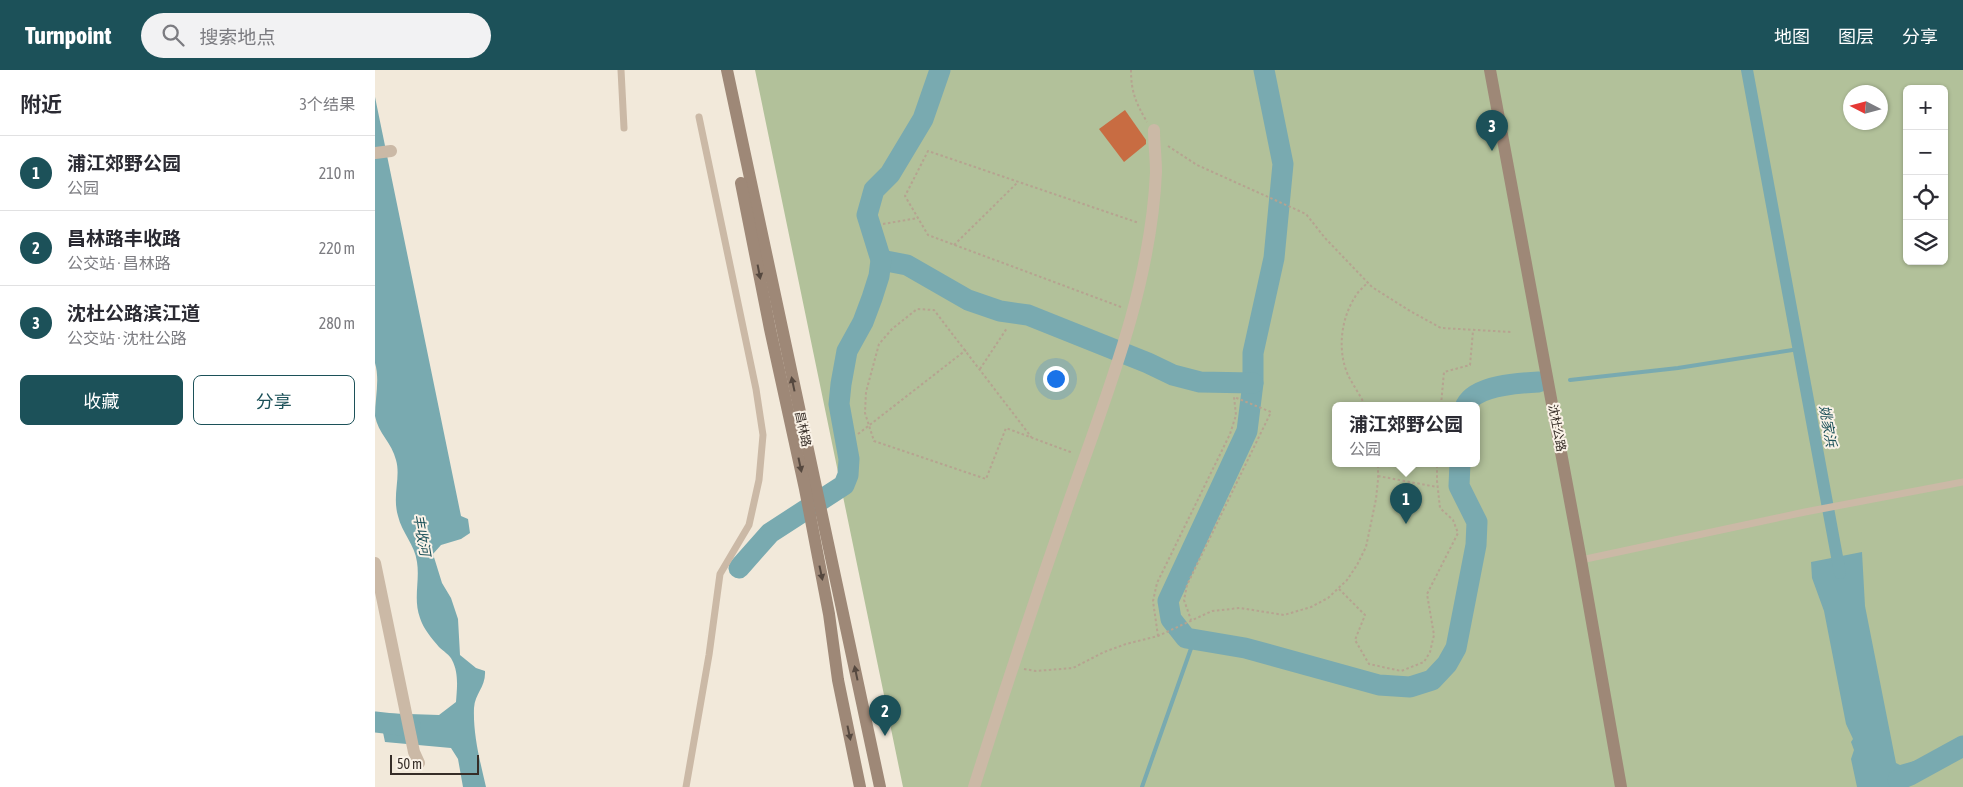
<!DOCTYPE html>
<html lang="zh">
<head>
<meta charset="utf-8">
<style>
  :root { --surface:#fff; --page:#f2f2f3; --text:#2b2b33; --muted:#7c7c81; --line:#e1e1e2; --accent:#1c5159 }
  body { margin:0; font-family:"Asap Condensed","Noto Sans SC",sans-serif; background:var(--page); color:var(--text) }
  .controls { position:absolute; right:15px; top:15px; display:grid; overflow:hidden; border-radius:8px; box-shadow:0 1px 4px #0004 }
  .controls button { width:45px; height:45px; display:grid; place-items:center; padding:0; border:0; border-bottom:1px solid var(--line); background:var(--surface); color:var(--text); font:25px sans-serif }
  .compass { position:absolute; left:1468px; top:15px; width:45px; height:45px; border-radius:50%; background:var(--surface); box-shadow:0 1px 4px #0004; rotate:276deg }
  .scale { position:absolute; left:15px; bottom:12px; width:89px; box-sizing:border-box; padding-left:5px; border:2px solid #362d27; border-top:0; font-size:14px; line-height:18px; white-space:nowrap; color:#362d27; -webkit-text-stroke:4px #faf2e7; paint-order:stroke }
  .you { position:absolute; left:680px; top:308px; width:18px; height:18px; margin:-12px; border:4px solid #fff; border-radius:50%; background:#1a73e8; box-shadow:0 0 0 8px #1a73e833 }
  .badge { display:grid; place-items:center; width:32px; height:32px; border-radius:50%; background:var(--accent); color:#fff; font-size:16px; font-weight:700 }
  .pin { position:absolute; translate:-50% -41px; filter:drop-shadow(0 1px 2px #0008) }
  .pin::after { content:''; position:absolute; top:26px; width:18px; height:15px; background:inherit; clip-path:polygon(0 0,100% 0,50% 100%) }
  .popup { position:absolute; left:957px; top:332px; width:148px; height:65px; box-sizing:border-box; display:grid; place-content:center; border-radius:8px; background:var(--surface); filter:drop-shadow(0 1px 4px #0005); font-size:16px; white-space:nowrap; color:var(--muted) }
  .popup b { font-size:19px; color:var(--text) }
  .popup::after { content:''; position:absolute; left:50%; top:100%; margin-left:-10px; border:10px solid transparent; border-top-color:var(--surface) }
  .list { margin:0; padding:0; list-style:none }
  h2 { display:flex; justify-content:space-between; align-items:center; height:65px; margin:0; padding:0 20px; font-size:21px }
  h2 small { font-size:16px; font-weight:400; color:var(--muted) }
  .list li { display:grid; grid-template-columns:32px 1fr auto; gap:15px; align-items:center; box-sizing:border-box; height:75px; padding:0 20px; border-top:1px solid var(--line) }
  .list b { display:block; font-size:19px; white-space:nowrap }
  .list p { margin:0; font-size:16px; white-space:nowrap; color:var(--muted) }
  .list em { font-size:16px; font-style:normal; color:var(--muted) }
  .actions { display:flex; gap:10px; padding:15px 20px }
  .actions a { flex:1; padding:11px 0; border:1px solid var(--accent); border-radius:8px; text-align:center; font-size:18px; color:var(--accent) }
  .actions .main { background:var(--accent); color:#fff }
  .icon { flex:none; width:28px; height:28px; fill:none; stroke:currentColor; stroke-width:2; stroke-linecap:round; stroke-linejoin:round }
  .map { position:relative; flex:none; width:1588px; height:717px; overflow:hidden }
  header { display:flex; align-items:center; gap:30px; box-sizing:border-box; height:70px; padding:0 25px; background:var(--accent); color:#fff }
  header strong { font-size:24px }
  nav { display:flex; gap:28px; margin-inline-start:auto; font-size:18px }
  .search { width:350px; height:45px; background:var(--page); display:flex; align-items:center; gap:12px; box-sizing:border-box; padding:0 18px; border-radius:28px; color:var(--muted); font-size:19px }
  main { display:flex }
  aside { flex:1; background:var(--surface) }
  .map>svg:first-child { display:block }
  .green { fill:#b2c19a; fill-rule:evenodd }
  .water { fill:#79aab0 }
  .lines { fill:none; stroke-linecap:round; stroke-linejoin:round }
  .stream { stroke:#79aab0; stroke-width:4 }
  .canal { stroke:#79aab0; stroke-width:12 }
  .river { stroke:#79aab0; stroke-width:21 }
  .building { fill:#c86c42 }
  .path { stroke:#b6a390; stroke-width:2; stroke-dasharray:2.5 2.5; stroke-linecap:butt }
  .lane { stroke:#cbb9a6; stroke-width:7 }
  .street { stroke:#cbb9a6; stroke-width:12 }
  .secondary { stroke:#9e8877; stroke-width:12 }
  .oneway { fill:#55483f }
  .labels { text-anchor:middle; stroke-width:4; stroke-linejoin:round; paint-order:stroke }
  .street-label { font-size:12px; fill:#362d27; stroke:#faf2e7 }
  .water-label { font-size:14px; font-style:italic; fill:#1c5159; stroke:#faf2e7 }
</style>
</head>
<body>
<header>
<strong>Turnpoint</strong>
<div class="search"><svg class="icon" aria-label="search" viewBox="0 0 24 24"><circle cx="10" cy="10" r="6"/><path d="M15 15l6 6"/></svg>搜索地点</div>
<nav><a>地图</a><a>图层</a><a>分享</a></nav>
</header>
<main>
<aside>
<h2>附近<small>3个结果</small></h2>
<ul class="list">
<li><span class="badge">1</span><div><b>浦江郊野公园</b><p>公园</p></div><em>210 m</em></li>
<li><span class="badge">2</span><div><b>昌林路丰收路</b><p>公交站 · 昌林路</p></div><em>220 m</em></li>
<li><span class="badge">3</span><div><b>沈杜公路滨江道</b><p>公交站 · 沈杜公路</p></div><em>280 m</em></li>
</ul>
<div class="actions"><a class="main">收藏</a><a>分享</a></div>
</aside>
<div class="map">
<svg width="1588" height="717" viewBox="0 0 1588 717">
  <rect width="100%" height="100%" fill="#f2e9da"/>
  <path class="green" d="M 380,0 L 1588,0 L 1588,717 L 528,717 ZM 1532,19 L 1569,19 L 1569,191 L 1532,191 ZM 1476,22 L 1506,22 L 1506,52 L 1476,52 ZM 961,335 L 1101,335 L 1101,393 L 961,393 Z"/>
  <g class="water">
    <path d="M 0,27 L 86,446 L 93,449 L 95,463 L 86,469 L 66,475 L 58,484 L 67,513 L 76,528 L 83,549 L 85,585 L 101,598 L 110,601 C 111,617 100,623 99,638 C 98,665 105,691 111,717 L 88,717 L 83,689 L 76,678 L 10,672 L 4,643 L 64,645 L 81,632 C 82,618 84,603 77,590 C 75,585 68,581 64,577 C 57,569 48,558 45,548 C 38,529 45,511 42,492 C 40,475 27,463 23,446 C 17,426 26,407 21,390 C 17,373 3,363 0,346 C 0,328 5,310 0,293 Z"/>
    <polygon points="1487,482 1490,536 1521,693 1525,695 1546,689 1551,706 1527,717 1482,717 1476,689 1479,680 1476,672 1478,669 1471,654 1449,541 1437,508 1436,492"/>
  </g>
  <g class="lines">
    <g class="stream">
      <polyline points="1195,310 1303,298 1424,279"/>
      <polyline points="767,717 819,570"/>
    </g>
    <polyline class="canal" points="1372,0 1465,503"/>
    <g class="river">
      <polyline points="889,0 908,94 899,188 878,283 878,313 872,361 793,531 796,549 811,568 870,578 1004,615 1035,617 1057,610 1072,594 1081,578 1101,475 1102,452 1084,416 1085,393"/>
      <polyline points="506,190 532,195 593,230 625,241 653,245 773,293 798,305 825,312 878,313"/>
      <path d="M 1091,335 C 1101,315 1144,313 1164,312"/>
      <polyline points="364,498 395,463 469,415 473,405 474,389 464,334 466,314 472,281 488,252 497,228 504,206 506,190 492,145 499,120 515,104 548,49 565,0"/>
      <polyline points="0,652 35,656"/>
      <polyline points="1523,710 1535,705 1588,676"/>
    </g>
  </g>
  <polygon class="building" points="750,40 771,70 771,74 749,92 724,59"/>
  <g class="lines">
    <g class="path">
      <path d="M 756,0 C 756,22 761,33 772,52"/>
      <polyline points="793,76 822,95 931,144 950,168 997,217 1035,241 1066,258 1136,262"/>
      <polyline points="508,154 543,148"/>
      <polyline points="579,175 643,112"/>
      <polyline points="746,237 553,165 530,126 553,81 764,153"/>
      <polyline points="605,299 632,258"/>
      <path d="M 990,335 C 985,325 978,315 973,305 C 962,280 966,249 980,227 C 983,221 989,217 993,212"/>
      <polyline points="1066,335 1069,302 1095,295 1098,261"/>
      <polyline points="483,364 591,280"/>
      <polyline points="657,368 559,240 542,239 517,259 504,274 491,322 490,343 499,371 611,409 631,358 698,383"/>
      <polyline points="1003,406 1062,417"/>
      <polyline points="964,519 990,545 980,570 994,594 1026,601 1049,592 1055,582 1059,565 1052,524 1083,463 1078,450 1065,438 1062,411 1062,393"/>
      <polyline points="783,566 778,531 782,513 855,364 861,345 859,327 896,342 812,515 809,530 816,550"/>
      <polyline points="649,599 661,601 698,598 729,582 751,574 783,566 837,541 865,538 909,545 936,537 953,528 972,510 982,495 991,477 1001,429 1003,410 1003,393"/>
    </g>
    <g class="lane">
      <polyline points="246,0 249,58"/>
      <polyline points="1206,490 1430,442 1588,412"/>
      <polyline points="311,717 334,585 345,504 374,455 384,410 388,365 381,319 324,47"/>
    </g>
    <g class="street">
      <polyline points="0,83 16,81"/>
      <polyline points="0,493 39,682 44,693"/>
      <path d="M 599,717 C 630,619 662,523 696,426 C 733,321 776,215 781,102 C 781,88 779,74 779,60"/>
    </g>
    <g class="secondary">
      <polyline points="352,0 505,717"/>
      <polyline points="1115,0 1206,490 1246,717"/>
      <polyline points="366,113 395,259 430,419 454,544 463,610 485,717"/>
    </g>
  </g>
  <defs><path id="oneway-solid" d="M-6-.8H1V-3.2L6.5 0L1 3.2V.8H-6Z" transform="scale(1.25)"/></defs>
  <g class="oneway">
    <use href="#oneway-solid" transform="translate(384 202) rotate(79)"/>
    <use href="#oneway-solid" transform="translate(418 314) rotate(-102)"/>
    <use href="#oneway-solid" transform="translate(425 395) rotate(78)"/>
    <use href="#oneway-solid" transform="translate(446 503) rotate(78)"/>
    <use href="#oneway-solid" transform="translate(481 603) rotate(-102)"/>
    <use href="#oneway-solid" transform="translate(474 663) rotate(78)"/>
  </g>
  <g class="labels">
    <g class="street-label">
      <text transform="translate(1182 358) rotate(79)" y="4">沈杜公路</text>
      <text transform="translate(428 359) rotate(78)" y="4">昌林路</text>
    </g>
    <g class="water-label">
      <text transform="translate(1453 356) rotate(80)" y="5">姚家浜</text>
      <text transform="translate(47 465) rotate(80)" y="5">丰收河</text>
    </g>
  </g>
</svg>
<div class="controls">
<button>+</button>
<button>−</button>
<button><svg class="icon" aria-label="locate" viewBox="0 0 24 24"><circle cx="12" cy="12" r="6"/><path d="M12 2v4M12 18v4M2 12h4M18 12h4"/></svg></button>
<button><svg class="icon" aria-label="layers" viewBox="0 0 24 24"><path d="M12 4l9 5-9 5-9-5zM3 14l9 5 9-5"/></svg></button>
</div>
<svg class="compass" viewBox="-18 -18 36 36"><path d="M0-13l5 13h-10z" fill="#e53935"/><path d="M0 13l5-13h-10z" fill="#7c7c81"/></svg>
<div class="scale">50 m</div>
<div class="you"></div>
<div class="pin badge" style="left:1031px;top:454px">1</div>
<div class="popup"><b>浦江郊野公园</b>公园</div>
<div class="pin badge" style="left:510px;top:666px">2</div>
<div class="pin badge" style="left:1117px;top:81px">3</div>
</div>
</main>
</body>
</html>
